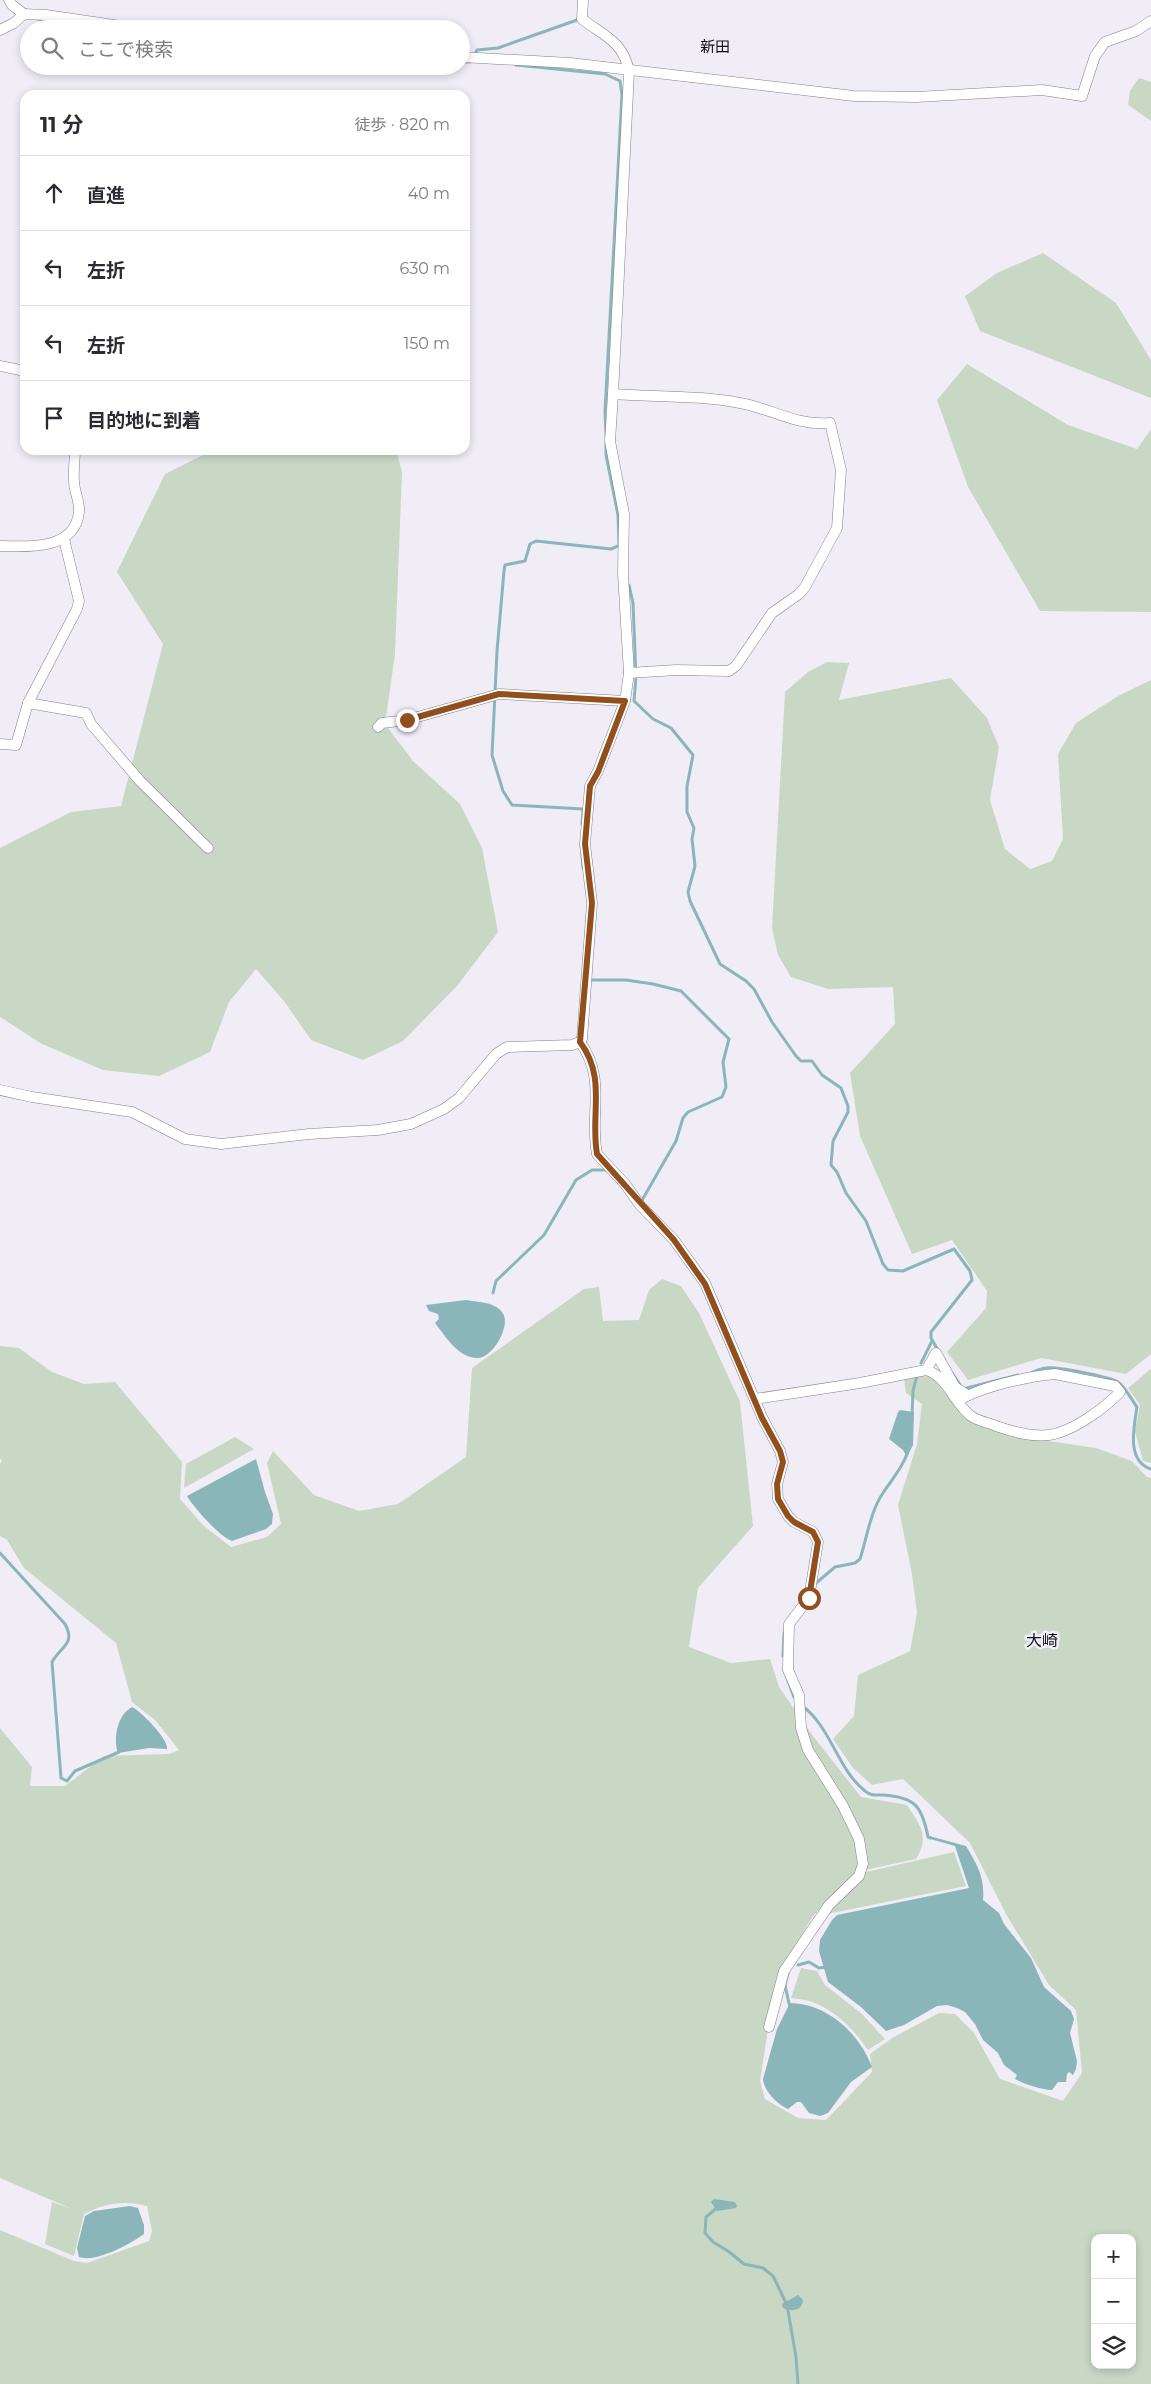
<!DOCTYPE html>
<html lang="ja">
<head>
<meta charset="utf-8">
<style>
  :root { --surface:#fff; --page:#f7f7f7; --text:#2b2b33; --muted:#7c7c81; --line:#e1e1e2 }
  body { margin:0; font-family:Montserrat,"Noto Sans JP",sans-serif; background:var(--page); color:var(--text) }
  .controls { position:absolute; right:15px; bottom:15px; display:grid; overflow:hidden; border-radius:10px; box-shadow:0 2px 8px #0003 }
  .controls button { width:45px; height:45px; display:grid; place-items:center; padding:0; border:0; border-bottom:1px solid var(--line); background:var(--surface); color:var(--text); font:25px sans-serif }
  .stop { position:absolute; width:15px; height:15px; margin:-11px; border:4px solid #914f1e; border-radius:50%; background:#fff }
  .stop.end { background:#914f1e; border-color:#fff; box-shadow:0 1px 5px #0008 }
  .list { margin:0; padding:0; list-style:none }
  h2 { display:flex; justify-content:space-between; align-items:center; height:65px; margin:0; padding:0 20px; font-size:21px }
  h2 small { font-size:16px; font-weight:400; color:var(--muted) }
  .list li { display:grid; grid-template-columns:32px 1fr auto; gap:15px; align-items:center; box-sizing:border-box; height:75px; padding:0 20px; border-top:1px solid var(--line) }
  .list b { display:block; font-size:19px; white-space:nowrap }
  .list em { font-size:16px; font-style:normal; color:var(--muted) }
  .icon { flex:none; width:28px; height:28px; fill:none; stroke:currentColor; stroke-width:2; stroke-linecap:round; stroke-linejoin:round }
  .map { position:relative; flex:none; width:1151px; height:2384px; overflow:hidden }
  .search { position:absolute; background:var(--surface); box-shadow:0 2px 8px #0003; left:20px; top:20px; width:450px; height:55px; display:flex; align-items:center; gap:12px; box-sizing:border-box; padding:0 18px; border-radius:28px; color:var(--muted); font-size:19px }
  .panel { position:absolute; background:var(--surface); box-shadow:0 2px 8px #0003; left:20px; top:90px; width:450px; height:365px; border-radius:15px }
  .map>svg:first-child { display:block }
  .green { fill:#c8d8c5; fill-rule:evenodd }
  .water { fill:#8ab5b9 }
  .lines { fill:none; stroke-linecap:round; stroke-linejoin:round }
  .stream { stroke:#8ab5b9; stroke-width:3 }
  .street-casing { stroke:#837f88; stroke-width:11 }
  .street { stroke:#fff; stroke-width:10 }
  .route { stroke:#914f1e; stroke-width:6 }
  .labels { text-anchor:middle; stroke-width:5; stroke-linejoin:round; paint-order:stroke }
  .neighbourhood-label { font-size:15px; fill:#0f0e11; stroke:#f1edf7 }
  .quarter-label { font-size:16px; fill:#0f0e11; stroke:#f1edf7 }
</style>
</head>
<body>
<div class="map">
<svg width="1151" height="2384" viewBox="0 0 1151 2384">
  <rect width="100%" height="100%" fill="#f1edf7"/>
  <g class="green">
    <polygon points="1139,78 1151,82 1151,121 1128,105 1130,91"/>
    <polygon points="1043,253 1116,303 1151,360 1151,398 980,331 965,296 997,273"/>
    <polygon points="967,364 1068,425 1137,449 1151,429 1151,612 1040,611 968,487 937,400"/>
    <polygon points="213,450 396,450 402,472 395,654 385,724 413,761 460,804 482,848 498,932 457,986 403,1041 363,1060 311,1040 284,1001 256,969 229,1002 210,1052 159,1076 103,1070 42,1044 0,1017 0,848 71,812 121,806 163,644 117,572 165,474"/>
    <polygon points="827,662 849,663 839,700 951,678 987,718 999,747 990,800 1005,849 1030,869 1052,861 1063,839 1058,754 1076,723 1118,696 1151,680 1151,1354 1126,1374 1041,1358 968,1380 947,1352 986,1308 987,1291 952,1240 912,1254 860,1136 850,1073 895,1024 893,987 828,989 791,977 778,955 772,928 785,692 808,672"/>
    <path d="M 662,1279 L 681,1286 L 699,1313 L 740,1402 L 753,1526 L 698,1588 L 689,1647 L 731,1663 L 770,1659 L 779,1687 L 813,1736 L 861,1797 L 907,1805 C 920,1825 930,1836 916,1859 L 856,1872 L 813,1916 L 776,1978 L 760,2081 L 765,2099 L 798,2118 L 826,2120 L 872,2072 L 870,2054 L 892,2038 L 939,2013 L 955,2014 L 974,2033 L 1000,2079 L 1063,2101 L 1082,2073 L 1076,2010 L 1049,1985 L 1006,1914 L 970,1843 L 903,1779 L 872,1785 L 853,1768 L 833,1739 L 854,1716 L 858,1675 L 910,1651 L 917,1613 L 912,1574 L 898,1505 L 917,1444 L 922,1404 L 906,1393 L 904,1378 L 932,1375 L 959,1408 L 1022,1437 L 1096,1448 L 1132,1461 L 1147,1477 L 1151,1478 L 1151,2384 L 0,2384 L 0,2230 L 74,2261 L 87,2263 L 149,2241 L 152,2231 L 147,2206 C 124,2200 106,2203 84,2214 L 74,2256 L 45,2244 L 52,2202 L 72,2209 L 0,2178 L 0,1728 L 32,1767 L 30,1786 L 65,1786 L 104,1756 L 169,1754 L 179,1750 L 155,1720 L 132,1702 L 116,1643 L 24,1568 L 7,1540 L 0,1536 L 0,1464 L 2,1461 L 0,1458 L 0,1346 L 19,1348 L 52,1372 L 84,1384 L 115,1382 L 182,1462 L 180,1499 L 204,1526 L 231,1547 L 267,1537 L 281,1524 L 267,1463 L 273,1451 L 314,1495 L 359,1511 L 398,1504 L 466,1457 L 472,1368 L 584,1289 L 599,1287 L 603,1321 L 639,1320 L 649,1290 ZM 1095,2238 L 1132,2238 L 1132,2365 L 1095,2365 Z"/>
    <polygon points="1151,1369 1151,1463 1143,1461 1135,1431 1140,1405 1128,1388"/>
    <polygon points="235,1437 254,1449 184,1488 186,1464"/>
    <polygon points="954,1852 966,1886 827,1914 862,1879 866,1872"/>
    <path d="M 801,1968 L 817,1971 L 825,1985 L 862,2014 L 885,2039 L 868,2050 C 855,2031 837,2012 815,2003 C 808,2000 799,1999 791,1998 Z"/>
  </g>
  <g class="water">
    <path d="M 466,1300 C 477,1302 495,1302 502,1312 C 512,1324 494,1356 479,1358 C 459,1359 446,1337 435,1323 L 439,1319 L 438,1314 L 429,1311 L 426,1305 Z"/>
    <polygon points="900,1410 914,1412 913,1445 907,1457 903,1450 889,1439 898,1412"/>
    <path d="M 256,1459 L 265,1492 L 273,1514 L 272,1524 L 266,1529 L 232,1541 C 220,1537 194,1508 187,1496 Z"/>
    <path d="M 132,1707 C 141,1711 169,1740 167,1749 L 149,1748 L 118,1753 C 113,1739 117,1715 132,1707 Z"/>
    <path d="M 929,1836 L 966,1846 C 977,1864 985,1878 983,1900 L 999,1913 L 1004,1924 L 1031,1958 L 1044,1987 L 1071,2011 L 1074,2019 L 1070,2033 L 1077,2061 L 1076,2069 L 1073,2075 L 1069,2072 L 1067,2074 L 1066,2082 L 1058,2082 L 1052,2090 C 1043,2090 1023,2084 1015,2079 L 1017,2075 L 1004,2065 L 998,2053 L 983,2040 L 975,2024 L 965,2012 L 957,2008 L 947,2005 L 937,2006 L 904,2025 L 886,2031 L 861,2007 L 828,1982 L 819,1951 L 820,1940 L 832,1920 L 837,1915 L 969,1888 L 955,1846 L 927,1838 Z"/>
    <path d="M 790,2003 C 828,2004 859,2033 872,2067 L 851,2082 L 828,2113 L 820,2116 L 809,2113 L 801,2102 L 797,2102 L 788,2109 C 777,2104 764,2091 763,2079 L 777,2029 Z"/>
    <polygon points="714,2199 735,2202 737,2206 736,2208 717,2211 711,2202"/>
    <path d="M 130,2206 L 138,2208 L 144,2225 L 144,2234 C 130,2244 96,2263 79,2257 L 77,2248 L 85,2216 L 94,2211 Z"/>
    <path d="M 798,2295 L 803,2300 C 802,2311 792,2312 783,2308 L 782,2304 Z"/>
  </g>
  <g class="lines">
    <g class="stream">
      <polyline points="38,19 103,29"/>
      <polyline points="475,54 477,50 498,48 577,20"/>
      <polyline points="461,62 470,62"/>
      <polyline points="516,65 605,74 620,81 622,95 605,411 606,436"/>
      <polyline points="606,442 606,455 618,515 619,547"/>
      <polyline points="629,585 633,603 636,677 634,701 653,719 671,728 693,755 687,786 687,812 694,828 692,839 695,866 688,892 690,901 720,964 746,981 754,989 772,1022 796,1056 801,1061 812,1061 822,1075 841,1088 848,1106 848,1112 833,1141 831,1165 837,1172 846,1193 866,1221 883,1264 888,1270 903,1271 954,1249 970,1271 972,1280 931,1332 931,1338 938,1350"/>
      <polyline points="582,825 583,809 512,805 503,791 492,755 497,651 504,571 505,565 525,561 530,544 536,541 611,549 618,546"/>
      <polyline points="581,844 583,868"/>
      <polyline points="589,980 626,980 653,984 681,991 729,1039 723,1062 726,1087 722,1097 688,1112 683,1118 676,1141 641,1202"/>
      <polyline points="493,1293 496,1281 544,1235 576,1180 592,1170 608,1170"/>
      <polyline points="921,1363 932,1341"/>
      <polyline points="952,1373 963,1389 1018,1375"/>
      <path d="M 1031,1373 C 1036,1371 1041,1368 1046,1368 C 1056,1366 1111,1377 1118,1382 C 1126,1388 1131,1399 1137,1407 C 1134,1427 1126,1461 1151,1469"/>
      <polyline points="912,1415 913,1391 917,1375"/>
      <path d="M 0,1553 L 65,1624 C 76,1644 61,1646 52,1662 L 61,1778 L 67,1781 L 75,1771 L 119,1752"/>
      <path d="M 815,1584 L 835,1567 L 855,1563 L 860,1559 C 867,1538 870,1512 883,1493 C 892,1479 901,1470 907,1454"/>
      <polyline points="783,1656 784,1633"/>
      <polyline points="784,1670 794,1697"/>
      <path d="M 801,1705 C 831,1726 837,1769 865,1791 C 870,1796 877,1795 883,1795 C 915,1797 922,1806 928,1837 L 931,1838"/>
      <polyline points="798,1965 809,1962 819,1968 826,1967"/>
      <polyline points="788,1973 785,1985 790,2008"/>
      <polyline points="717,2208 706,2217 705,2233 713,2242 728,2251 744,2264 763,2268 773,2276 787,2305 796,2357 798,2384"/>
    </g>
    <g class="street-casing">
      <g id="street">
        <polyline points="9,0 12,5 24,14"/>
        <polyline points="0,30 14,23 24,14 46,15 141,29"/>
        <polyline points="461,57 570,63 854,96 916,97 1042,90 1082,96 1095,56 1105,42 1136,31 1151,21"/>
        <polyline points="0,366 25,371"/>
        <path d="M 613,394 C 655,397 699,395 740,403 C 773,409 796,426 830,423 L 841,470 L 837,528 L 805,587 L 799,594 L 772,613 L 736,666 L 729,671 L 676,670 L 629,673"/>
        <path d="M 0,546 C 29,547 75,550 79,512 C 80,501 74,492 74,481 C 73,471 75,460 75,450"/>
        <polyline points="28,703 77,609 79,601 64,539"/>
        <polyline points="378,727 382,723 407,720 499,694 625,701"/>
        <polyline points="0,744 16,745 28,703 86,713 91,724 140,781 208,848"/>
        <path d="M 580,1042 C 607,1079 589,1114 597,1154 L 625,1184 L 640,1205 L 674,1240 L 705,1283 L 762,1417 L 780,1451 L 783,1462 L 777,1484 L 778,1499 L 788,1516 L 794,1522 L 813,1532 L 818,1542 L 809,1598 L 789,1624 L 788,1670 L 799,1695 L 801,1728 L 808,1750 L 843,1806 L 859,1839 L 863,1864 L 859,1876 L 829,1905 L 784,1971 L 769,2027"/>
        <path d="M 580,1042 L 582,1039 L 592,903 L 585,844 L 590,786 L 598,771 L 625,701 L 629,673 L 623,574 L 624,514 L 610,441 L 613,394 L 629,72 C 624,41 602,35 582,19 L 583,0"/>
        <polyline points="0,1090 32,1097 132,1112 185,1139 221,1144 309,1134 378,1130 411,1124 444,1109 459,1098 496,1054 507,1047 572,1045 580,1042"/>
        <polyline points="926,1370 936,1353 955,1387 967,1395"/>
        <path d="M 755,1399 L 860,1383 L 926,1370 C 948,1376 954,1404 971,1416 C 978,1421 989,1423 996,1426 C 1013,1432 1031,1437 1049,1435 C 1072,1432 1105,1408 1120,1392 L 1115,1386 L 1055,1374 C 1029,1376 980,1387 958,1401"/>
      </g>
    </g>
    <use href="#street" class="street"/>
  </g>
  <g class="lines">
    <path class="route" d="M 407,720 L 499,694 L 625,701 L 598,772 L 590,786 L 585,844 L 592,903 L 580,1042 C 607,1078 590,1114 597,1154 L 674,1240 L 705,1284 L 762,1418 L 780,1451 L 783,1462 L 777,1484 L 778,1499 L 788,1516 L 794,1522 L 813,1532 L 818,1542 L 809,1598"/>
  </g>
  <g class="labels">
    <g class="neighbourhood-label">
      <text x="715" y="52">新田</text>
    </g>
    <g class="quarter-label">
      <text x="1042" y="1646">大崎</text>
    </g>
  </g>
</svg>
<div class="controls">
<button>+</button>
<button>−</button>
<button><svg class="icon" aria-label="layers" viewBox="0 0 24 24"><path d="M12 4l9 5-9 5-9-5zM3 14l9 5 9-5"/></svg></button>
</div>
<div class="stop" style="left:809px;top:1598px"></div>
<div class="stop end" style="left:407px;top:720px"></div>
<div class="search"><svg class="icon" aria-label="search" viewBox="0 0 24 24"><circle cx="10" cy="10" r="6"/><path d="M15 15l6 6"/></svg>ここで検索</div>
<section class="panel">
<h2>11 分<small>徒歩 · 820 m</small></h2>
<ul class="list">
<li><svg class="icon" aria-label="ahead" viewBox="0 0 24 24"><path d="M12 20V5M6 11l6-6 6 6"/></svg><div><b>直進</b></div><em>40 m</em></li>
<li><svg class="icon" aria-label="left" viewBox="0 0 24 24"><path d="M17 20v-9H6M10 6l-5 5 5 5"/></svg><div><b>左折</b></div><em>630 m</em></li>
<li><svg class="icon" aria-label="left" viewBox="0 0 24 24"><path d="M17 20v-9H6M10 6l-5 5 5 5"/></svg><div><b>左折</b></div><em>150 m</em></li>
<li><svg class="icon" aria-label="arrive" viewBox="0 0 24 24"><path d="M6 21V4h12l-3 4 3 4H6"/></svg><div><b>目的地に到着</b></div></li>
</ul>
</section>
</div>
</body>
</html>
